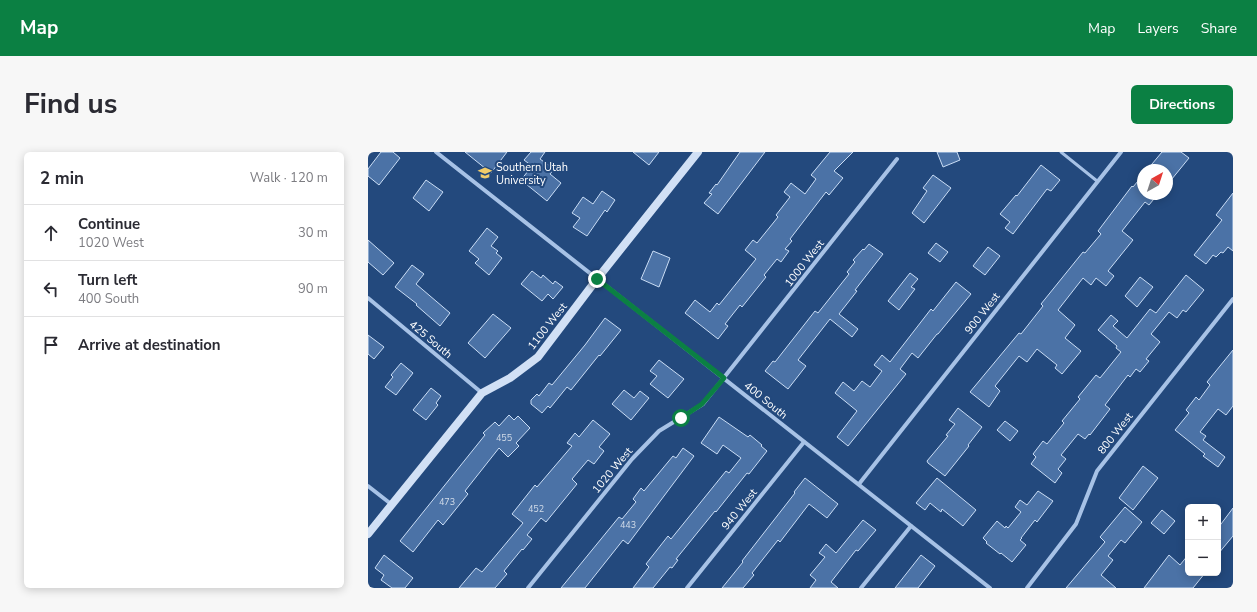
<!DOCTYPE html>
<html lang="en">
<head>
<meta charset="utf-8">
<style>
  :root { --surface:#fff; --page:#f7f7f7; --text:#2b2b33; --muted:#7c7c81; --line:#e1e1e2; --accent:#0b8043 }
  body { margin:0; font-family:"Nunito Sans",sans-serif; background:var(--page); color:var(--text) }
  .controls { position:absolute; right:12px; bottom:12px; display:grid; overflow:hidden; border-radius:6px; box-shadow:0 2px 10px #0003 }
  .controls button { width:36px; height:36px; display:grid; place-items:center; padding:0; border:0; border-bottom:1px solid var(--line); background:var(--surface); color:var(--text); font:20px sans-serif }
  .compass { position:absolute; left:769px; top:12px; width:36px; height:36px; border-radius:50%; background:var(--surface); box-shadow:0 2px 10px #0003; rotate:39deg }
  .stop { position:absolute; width:12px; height:12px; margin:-9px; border:3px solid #0b8043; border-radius:50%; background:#fff }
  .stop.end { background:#0b8043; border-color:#fff; box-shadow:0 1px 4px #0008 }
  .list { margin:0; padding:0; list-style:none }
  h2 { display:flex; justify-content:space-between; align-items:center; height:52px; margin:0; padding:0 16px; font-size:17px }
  h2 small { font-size:13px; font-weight:400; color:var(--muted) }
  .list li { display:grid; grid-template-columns:26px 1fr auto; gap:12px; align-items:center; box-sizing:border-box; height:56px; padding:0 16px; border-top:1px solid var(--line) }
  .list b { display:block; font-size:15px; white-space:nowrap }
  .list p { margin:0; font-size:13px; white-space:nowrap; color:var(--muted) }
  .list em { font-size:13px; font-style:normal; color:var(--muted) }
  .icon { flex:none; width:22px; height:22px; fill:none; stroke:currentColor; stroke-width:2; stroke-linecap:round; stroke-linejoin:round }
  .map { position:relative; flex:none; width:865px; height:436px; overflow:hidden; border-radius:6px }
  header { display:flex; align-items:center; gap:24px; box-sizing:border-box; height:56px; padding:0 20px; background:var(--accent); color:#fff }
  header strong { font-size:19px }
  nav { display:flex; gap:22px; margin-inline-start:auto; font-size:14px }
  .intro { display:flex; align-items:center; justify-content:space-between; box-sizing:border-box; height:96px; padding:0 24px }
  h1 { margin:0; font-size:28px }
  .button { padding:10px 18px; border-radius:6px; background:var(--accent); color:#fff; font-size:14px; font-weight:700 }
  main { display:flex; gap:24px; padding:0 24px }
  aside { flex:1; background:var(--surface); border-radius:6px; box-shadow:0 2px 10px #0003 }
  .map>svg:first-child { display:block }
  .building { fill:#4b72a6; stroke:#caddf5 }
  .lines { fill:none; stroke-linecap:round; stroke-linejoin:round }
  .lane { stroke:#a7c2e6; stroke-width:3 }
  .street { stroke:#a7c2e6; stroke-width:4 }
  .secondary { stroke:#d1e0f5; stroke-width:8 }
  .route { stroke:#0b8043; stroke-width:5 }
  .labels { text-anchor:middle; stroke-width:4; stroke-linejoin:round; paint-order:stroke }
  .number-label { font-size:9px; fill:#d2dce9 }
  .poi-label { font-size:11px; fill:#fff; stroke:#23497d; text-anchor:start }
  .street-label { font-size:11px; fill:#fff; stroke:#23497d }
</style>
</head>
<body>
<header>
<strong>Map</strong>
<nav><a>Map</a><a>Layers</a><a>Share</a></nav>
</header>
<div class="intro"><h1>Find us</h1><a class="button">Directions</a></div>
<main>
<aside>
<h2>2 min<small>Walk · 120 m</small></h2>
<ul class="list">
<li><svg class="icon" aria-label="ahead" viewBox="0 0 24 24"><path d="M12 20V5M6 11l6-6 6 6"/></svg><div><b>Continue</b><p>1020 West</p></div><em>30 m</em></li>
<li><svg class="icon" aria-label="left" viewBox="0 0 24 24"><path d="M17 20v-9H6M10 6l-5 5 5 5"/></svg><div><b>Turn left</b><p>400 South</p></div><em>90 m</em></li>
<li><svg class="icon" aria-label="arrive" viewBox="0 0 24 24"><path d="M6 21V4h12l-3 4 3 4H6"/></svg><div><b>Arrive at destination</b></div></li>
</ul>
</aside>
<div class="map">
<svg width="865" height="436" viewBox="0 0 865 436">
  <rect width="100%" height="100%" fill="#23497d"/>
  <g class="building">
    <polygon points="13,0 25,0 32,6 11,33 0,24 0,17"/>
    <polygon points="97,0 139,0 123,21"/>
    <polygon points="163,0 177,0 172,7 186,17 182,22 193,31 179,49 153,28 164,14 156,8"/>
    <polygon points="265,0 291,0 281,13"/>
    <polygon points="372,0 397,0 350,62 336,51 344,42 341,41 348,32 349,33"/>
    <polygon points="462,0 485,0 466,19 475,26 461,43 458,40 422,87 424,89 417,97 421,99 413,110 409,107 396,123 398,125 374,155 372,153 357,172 360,174 350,187 317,161 327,148 342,160 349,151 351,153 388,107 377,98 385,88 389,91 410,65 408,63 422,45 416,40 423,31 437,42 448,27 443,23"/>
    <polygon points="569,0 589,0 592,8 575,15"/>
    <polygon points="794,0 813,0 821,6 799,33 799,18 779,18"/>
    <polygon points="673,13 692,28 683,39 679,37 645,82 637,76 642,70 632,62 648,43 649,44"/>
    <polygon points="565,23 583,36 556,71 544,61 559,39 555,36"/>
    <polygon points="775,23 775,42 790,42 781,53 777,50 754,79 765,88 740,119 746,124 738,134 728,126 723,133 715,126 690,158 707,173 697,186 713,199 694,222 687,216 689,213 669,197 659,210 651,204 627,234 632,239 621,255 602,240 651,181 653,182 675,154 673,152 715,100 717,101 733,82 730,79 764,34 765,35"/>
    <polygon points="58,28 75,40 61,59 45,46"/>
    <polygon points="234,39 247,48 239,60 237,58 219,84 205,75 212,66 204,61 215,45 225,52"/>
    <polygon points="865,41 865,99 860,95 855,101 853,100 848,105 845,103 838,112 826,103 854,68 848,63"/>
    <polygon points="119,76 130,85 123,94 130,99 128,101 134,106 121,123 107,111 111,107 101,99"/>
    <polygon points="0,88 26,111 15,123 0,110"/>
    <polygon points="568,91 580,100 572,110 560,101"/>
    <polygon points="501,92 515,102 487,138 489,139 471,162 490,177 484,185 462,167 430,208 438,214 420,237 397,219 405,209 407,210 447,159 450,161 481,122 479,120 487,110 485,108 495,97 496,98"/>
    <polygon points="620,95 632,104 617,123 605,114"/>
    <polygon points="285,99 302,106 291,135 273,127"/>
    <polygon points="44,113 56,122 48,132 82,161 72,174 48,153 49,152 27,135"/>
    <polygon points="164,119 173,126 175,123 185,132 187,129 195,135 185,147 180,142 174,149 153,132"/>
    <polygon points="542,121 550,127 543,135 547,137 531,158 520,149"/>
    <polygon points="818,123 836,138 818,160 815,158 809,166 801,160 783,182 792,190 778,207 781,209 772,220 768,217 762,225 760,223 737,253 742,257 722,283 721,282 717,287 710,282 693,303 698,307 690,317 694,321 687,331 663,312 668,305 665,302 675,289 679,292 696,271 694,269 712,247 710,245 728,223 732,226 753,200 748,196 749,194 730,178 743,163 750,169 745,174 759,186 782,157 788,161"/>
    <polygon points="772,125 785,135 769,155 757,144"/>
    <polygon points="588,130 603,142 570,182 569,182 550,206 544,201 532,217 538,222 480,294 469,285 489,259 467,241 475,230 486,239 494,229 502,235 514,219 506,213 514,203 522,210 563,157 565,159"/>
    <polygon points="125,162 143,176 117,206 100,191"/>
    <polygon points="237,166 253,178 232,204 231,203 203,238 199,235 182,256 180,254 174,261 163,252 163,248 169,242 171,244 181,231 184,233 217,193"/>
    <polygon points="0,183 16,195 6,207 0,202"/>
    <polygon points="865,198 865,254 858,263 850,257 832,280 838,284 835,288 857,305 850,315 835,304 837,302 807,278 821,261 818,258 828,245 831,248 842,233 839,230"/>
    <polygon points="291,208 316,227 300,246 282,232 289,224 282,219"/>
    <polygon points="33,211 45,221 28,243 17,235 25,225 23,223"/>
    <polygon points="63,236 73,244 68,251 70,253 58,268 45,258"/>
    <polygon points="256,238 266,246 272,239 281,246 263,268 244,252"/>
    <polygon points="590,256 614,275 600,293 601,294 577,324 560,311 559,309 580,284 578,283 587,272 581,268"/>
    <polygon points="141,263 146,268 150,264 162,276 148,291 151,294 140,305 131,296 97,339 100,342 75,373 70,368 45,400 32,389 117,283 115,281 127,270 131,274"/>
    <polygon points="351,265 380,285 382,283 394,293 393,294 399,299 381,322 379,321 348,360 347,359 308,407 310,408 304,416 302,415 285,436 265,436 281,415 278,412 300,384 303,387 358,319 361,321 373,306 355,293 349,302 333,291"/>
    <polygon points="225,268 242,282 231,295 236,299 226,312 220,308 204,327 209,332 178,370 173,366 159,383 164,387 155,398 154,397 136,419 139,422 127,436 91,436 108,416 114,420 155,371 144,362 167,333 169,335 204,294 199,291 207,281 211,285"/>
    <polygon points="637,269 650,279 642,289 629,278"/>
    <polygon points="315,296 326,304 260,392 255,388 217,436 193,436 251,365 254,367 268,350 265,347 273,336 276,339 305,304 308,306"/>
    <polygon points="775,314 790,326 765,358 751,346"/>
    <polygon points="437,326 470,352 459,366 441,352 412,390 410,388 384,421 386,423 375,436 354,436 375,410 374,409 427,341 426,340"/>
    <polygon points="569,326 608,358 595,374 574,357 573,360 562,351 557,358 548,351"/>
    <polygon points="670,339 685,349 669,370 667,368 653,386 654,386 652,388 658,393 644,410 633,401 632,402 618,391 619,390 615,386 629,369 637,376 638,374 640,376 653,360 647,355 652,348 659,353"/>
    <polygon points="757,355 774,370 757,391 753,388 740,404 745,408 733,423 748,436 698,436 737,390 732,385"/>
    <polygon points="865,356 865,384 850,402 850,376"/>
    <polygon points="794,358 807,369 796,382 783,371"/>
    <polygon points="495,368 508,378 490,399 488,398 463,430 470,436 442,436 448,428 442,423 457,405 451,401 458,392 468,401"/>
    <polygon points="16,403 45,426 37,436 24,436 13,428 16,423 7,416"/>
    <polygon points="553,403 567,414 550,436 527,436"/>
    <polygon points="801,403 812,413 820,403 820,421 837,421 825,436 776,436"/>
  </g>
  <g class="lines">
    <polyline class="lane" points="693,0 729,29"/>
    <g class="street">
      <polyline points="68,0 622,436"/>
      <polyline points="0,146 114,241"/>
      <polyline points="491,332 753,0"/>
      <polyline points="0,334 23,352"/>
      <polyline points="160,436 264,307 291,279 335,252 529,7"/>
      <polyline points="319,436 436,290"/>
      <polyline points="493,436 543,374"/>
      <polyline points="659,436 708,372 729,319 865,147"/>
    </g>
    <polyline class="secondary" points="0,382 114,241 142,226 170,205 229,127 330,0"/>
  </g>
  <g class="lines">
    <polyline class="route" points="229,127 356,226 334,252 313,266"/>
  </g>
  <defs>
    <g id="university-bare" transform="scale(1.08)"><path d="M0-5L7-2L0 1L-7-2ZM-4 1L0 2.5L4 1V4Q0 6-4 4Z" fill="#f1cc6a" stroke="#23497d" stroke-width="2.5" paint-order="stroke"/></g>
  </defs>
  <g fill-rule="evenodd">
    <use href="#university-bare" x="117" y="21"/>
  </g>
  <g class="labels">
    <g class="number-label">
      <text x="136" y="289">455</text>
      <text x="79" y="353">473</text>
      <text x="168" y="360">452</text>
      <text x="260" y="376">443</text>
    </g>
    <g class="poi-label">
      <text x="128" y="19">Southern Utah<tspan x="128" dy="13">University</tspan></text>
    </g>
    <g class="street-label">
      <text transform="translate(436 111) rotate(-52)" y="4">1000 West</text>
      <text transform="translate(614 161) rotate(-52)" y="4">900 West</text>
      <text transform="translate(179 174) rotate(-52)" y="4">1100 West</text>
      <text transform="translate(63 187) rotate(40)" y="4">425 South</text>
      <text transform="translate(398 248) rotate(39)" y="4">400 South</text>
      <text transform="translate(747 281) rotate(-52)" y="4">800 West</text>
      <text transform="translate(244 318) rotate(-50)" y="4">1020 West</text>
      <text transform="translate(371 357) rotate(-51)" y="4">940 West</text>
    </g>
  </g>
</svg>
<div class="controls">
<button>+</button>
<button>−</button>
</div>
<svg class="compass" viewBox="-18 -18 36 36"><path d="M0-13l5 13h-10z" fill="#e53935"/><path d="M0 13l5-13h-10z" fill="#7c7c81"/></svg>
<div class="stop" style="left:313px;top:266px"></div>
<div class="stop end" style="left:229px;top:127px"></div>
</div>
</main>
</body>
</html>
